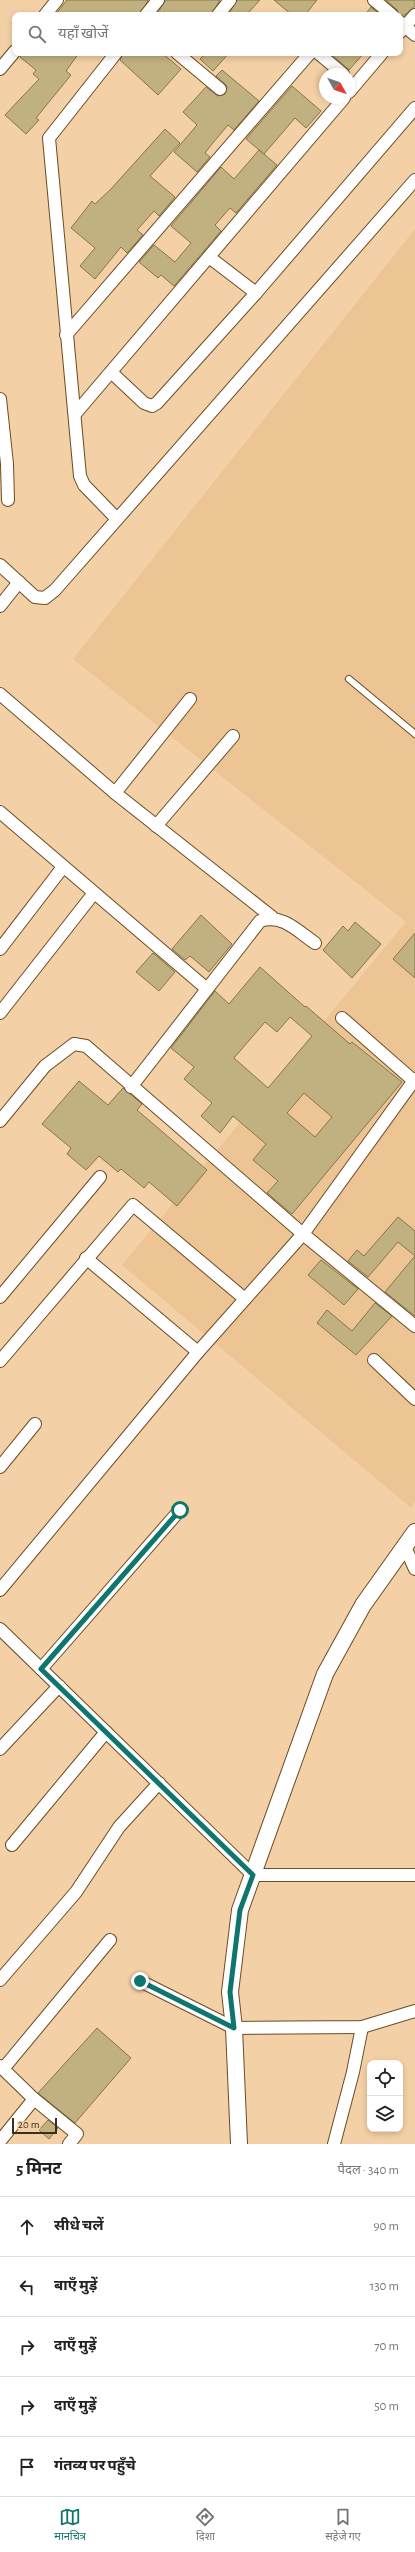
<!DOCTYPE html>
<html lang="hi">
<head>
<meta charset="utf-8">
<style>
  :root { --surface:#fff; --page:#f2f2f2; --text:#222; --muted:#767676; --line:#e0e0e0; --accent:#0f766e }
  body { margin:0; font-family:"Alegreya Sans","Noto Sans Devanagari",sans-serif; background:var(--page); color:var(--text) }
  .controls { position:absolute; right:12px; bottom:12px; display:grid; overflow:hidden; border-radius:8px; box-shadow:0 2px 6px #0003 }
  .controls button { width:36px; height:36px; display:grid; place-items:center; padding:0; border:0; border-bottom:1px solid var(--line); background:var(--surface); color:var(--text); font:20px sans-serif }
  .compass { position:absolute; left:319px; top:68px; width:36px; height:36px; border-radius:50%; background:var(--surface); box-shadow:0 2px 6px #0003; rotate:130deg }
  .scale { position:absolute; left:12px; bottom:10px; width:45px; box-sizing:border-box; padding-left:4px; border:2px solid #3c2e1d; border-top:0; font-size:11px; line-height:14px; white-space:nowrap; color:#3c2e1d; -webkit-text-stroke:3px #f4d0a6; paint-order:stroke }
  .stop { position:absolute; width:12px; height:12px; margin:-9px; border:3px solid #0f766e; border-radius:50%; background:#fff }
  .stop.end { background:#0f766e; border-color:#fff; box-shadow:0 1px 4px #0008 }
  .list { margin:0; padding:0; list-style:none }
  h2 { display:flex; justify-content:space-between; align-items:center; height:52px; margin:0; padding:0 16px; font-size:17px }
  h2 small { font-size:13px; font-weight:400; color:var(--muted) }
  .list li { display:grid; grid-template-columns:26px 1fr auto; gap:12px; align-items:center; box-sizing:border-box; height:60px; padding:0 16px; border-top:1px solid var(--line) }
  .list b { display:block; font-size:15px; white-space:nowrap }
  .list em { font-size:13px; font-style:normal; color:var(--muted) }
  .icon { flex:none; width:22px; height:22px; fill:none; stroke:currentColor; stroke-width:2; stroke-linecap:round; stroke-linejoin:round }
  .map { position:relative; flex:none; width:415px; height:2144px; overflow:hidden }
  .search { position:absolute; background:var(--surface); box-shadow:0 2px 6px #0003; left:12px; right:12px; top:12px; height:44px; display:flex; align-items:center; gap:10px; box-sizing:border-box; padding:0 14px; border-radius:8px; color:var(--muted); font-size:15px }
  .sheet { height:352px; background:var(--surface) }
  nav { display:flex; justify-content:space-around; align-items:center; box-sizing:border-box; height:56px; border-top:1px solid var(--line); background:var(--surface); font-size:11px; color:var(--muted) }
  nav a { display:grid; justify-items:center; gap:2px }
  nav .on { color:var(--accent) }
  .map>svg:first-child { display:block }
  .built { fill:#edc493 }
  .building { fill:#c2b180; stroke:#867647; fill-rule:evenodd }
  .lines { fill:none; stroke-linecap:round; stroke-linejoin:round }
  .lane-casing { stroke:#6a4c25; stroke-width:8 }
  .street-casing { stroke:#6a4c25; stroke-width:14 }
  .secondary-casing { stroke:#6a4c25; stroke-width:18 }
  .lane { stroke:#fff; stroke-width:6 }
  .street { stroke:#fff; stroke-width:12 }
  .secondary { stroke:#fff; stroke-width:16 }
  .route { stroke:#0f766e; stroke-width:5 }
</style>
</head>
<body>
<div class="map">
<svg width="415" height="2144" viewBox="0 0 415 2144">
  <rect width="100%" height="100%" fill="#f4d0a6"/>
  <polygon class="built" points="415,229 415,1502 411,1508 122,1265 406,922 73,659"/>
  <g class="building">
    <polygon points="67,0 147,0 148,1 139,15 55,15"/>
    <polygon points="166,0 220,0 211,15 156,15"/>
    <polygon points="237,0 260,0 246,15 228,15"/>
    <polygon points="274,0 317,0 305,15 292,15"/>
    <polygon points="386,0 415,0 415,6 405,15 399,15 397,10"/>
    <polygon points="371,7 380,15 365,15"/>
    <polygon points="22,53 79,53 66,71 71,75 36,118 39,120 26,134 5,115 39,79 33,74 36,70 20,57"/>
    <polygon points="123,53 162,53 181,69 158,95 120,60"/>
    <polygon points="206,53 229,53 213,71 200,59"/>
    <polygon points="330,53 364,53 349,70"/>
    <polygon points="222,70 259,101 234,130 228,125 212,144 205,153 210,157 197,172 174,152 197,125 183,112 206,87 218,96 225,94 227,86 216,76"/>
    <polygon points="292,86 321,111 306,128 295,118 264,154 246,139"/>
    <polygon points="165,129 180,143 150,176 175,197 159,216 154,211 137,230 143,235 127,253 121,247 95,279 80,266 95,248 71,228 92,201 95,204 111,189"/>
    <polygon points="259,150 277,165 236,213 230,208 215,225 221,231 174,286 161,275 158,278 139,262 154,245 175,262 191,243 171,226 221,167 234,179"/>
    <polygon points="201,915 232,944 209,972 190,956 185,960 172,949"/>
    <polygon points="355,922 381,944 352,978 323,950 343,926 348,931"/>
    <polygon points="415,933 415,978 393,959"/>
    <polygon points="153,953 175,972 159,991 136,972"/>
    <path d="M 260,967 L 305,1007 L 306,1006 L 350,1044 L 352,1042 L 402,1082 L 292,1214 L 267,1193 L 278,1181 L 253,1160 L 266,1144 L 233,1116 L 220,1133 L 201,1116 L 212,1103 L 184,1079 L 194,1067 L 171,1048 L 215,991 L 229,1004 ZM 290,1017 L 312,1036 L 268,1088 L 234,1058 L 265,1022 L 277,1032 ZM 304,1093 L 332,1117 L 315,1137 L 287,1113 Z"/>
    <polygon points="79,1081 108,1105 123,1088 142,1104 137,1110 207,1170 177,1206 149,1182 144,1188 121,1169 118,1172 99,1156 86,1170 67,1154 71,1148 42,1124"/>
    <polygon points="398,1217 415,1231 415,1316 385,1292 415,1256 398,1242 368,1277 348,1261 357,1250 364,1256"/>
    <polygon points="321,1260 358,1289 344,1305 308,1275"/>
    <polygon points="375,1303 392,1316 356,1355 317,1323 327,1310 352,1331"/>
    <polygon points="97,2028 131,2058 75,2123 38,2093"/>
    <polygon points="48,2120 58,2128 49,2139 39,2130"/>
  </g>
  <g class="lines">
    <g class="lane-casing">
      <polyline id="lane" points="349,679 415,734"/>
    </g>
    <g class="street-casing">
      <g id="street">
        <polyline points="374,0 392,15"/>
        <polyline points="45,15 57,0"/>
        <polyline points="146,15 158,0"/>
        <polyline points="218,15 230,0"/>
        <polyline points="400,22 415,35"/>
        <polyline points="400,32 415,15"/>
        <polyline points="116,53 49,138 80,476 84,485 117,519"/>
        <polyline points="177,53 220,89"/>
        <polyline points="318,53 343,74"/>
        <polyline points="0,69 15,51"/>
        <polyline points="349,92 382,53"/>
        <polyline points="209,257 256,293"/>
        <polyline points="66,335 310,53"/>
        <polyline points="111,372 144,403 152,406 157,403 256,293 415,108"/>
        <polyline points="0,399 7,464 8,500"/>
        <polyline points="75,414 344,98"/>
        <polyline points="0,565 35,597 45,598 55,590 415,180"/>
        <polyline points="0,606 19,582"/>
        <polyline points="0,694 115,793 272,917"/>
        <polyline points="115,793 190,699"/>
        <polyline points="0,812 207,989"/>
        <polyline points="156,826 233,736"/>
        <polyline points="0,949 63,867"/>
        <polyline points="0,1013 94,893"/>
        <polyline points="342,1018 415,1082"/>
        <path d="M 131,1087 L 260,921 C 283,914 296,930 315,943"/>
        <polyline points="0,1121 45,1066 74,1044 86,1046 303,1234 415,1326"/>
        <polyline points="86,1258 198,1352"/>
        <polyline points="0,1297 100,1177"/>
        <polyline points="374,1360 415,1399"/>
        <polyline points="0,1361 133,1205 245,1299"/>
        <polyline points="0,1467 35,1424"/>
        <polyline points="405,1547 415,1569"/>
        <polyline points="0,1590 198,1352 303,1234 415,1079"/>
        <polyline points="0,1629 253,1875 415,1875"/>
        <polyline points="41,1669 180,1510"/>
        <polyline points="0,1749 59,1686"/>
        <polyline points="12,1845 106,1732"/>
        <polyline points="0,1980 76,1892 119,1827 159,1783"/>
        <polyline points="140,1981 234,2028 362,2027 415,2011"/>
        <polyline points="0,2066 34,2099 77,2134 69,2144"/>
        <polyline points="3,2069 110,1940"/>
        <polyline points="0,2141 34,2099"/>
        <polyline points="334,2144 353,2072 362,2027"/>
      </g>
    </g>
    <g class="secondary-casing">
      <polyline id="secondary" points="239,2144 234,2028 230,1992 240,1910 325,1674 363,1605 415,1532"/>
    </g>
    <use href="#lane" class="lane"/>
    <use href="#street" class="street"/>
    <use href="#secondary" class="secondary"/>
  </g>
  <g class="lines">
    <polyline class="route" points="140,1981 234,2028 230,1992 240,1910 253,1875 41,1669 180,1510"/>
  </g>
</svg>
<div class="controls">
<button><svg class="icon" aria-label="locate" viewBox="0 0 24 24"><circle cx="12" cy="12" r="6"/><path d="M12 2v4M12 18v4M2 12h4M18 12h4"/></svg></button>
<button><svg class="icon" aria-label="layers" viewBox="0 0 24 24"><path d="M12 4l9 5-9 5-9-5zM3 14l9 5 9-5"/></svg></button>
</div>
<svg class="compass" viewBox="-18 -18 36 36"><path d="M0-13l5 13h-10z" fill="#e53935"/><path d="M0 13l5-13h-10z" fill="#767676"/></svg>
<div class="scale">20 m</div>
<div class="stop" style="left:180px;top:1510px"></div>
<div class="stop end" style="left:140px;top:1981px"></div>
<div class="search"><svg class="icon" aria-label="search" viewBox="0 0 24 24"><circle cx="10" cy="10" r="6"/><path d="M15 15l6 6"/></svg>यहाँ खोजें</div>
</div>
<section class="sheet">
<h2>5 मिनट<small>पैदल · 340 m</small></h2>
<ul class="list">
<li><svg class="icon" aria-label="ahead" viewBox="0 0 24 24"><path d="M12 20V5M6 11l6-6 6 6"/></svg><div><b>सीधे चलें</b></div><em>90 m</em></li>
<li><svg class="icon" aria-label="left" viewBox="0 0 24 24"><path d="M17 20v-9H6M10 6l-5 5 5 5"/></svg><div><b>बाएँ मुड़ें</b></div><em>130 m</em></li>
<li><svg class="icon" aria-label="right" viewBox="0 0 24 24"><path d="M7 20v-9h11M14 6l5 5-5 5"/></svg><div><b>दाएँ मुड़ें</b></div><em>70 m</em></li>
<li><svg class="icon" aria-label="right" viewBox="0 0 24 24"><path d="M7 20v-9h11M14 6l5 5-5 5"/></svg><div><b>दाएँ मुड़ें</b></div><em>50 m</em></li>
<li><svg class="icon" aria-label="arrive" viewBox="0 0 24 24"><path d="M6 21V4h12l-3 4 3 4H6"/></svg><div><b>गंतव्य पर पहुँचे</b></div></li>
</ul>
</section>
<nav>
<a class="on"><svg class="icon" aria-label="map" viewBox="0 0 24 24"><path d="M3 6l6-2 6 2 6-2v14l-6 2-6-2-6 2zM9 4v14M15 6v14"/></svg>मानचित्र</a>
<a><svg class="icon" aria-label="directions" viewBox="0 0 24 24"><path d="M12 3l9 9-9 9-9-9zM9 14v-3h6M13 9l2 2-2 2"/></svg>दिशा</a>
<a><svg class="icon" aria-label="saved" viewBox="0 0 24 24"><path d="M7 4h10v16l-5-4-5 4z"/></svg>सहेजे गए</a>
</nav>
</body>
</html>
